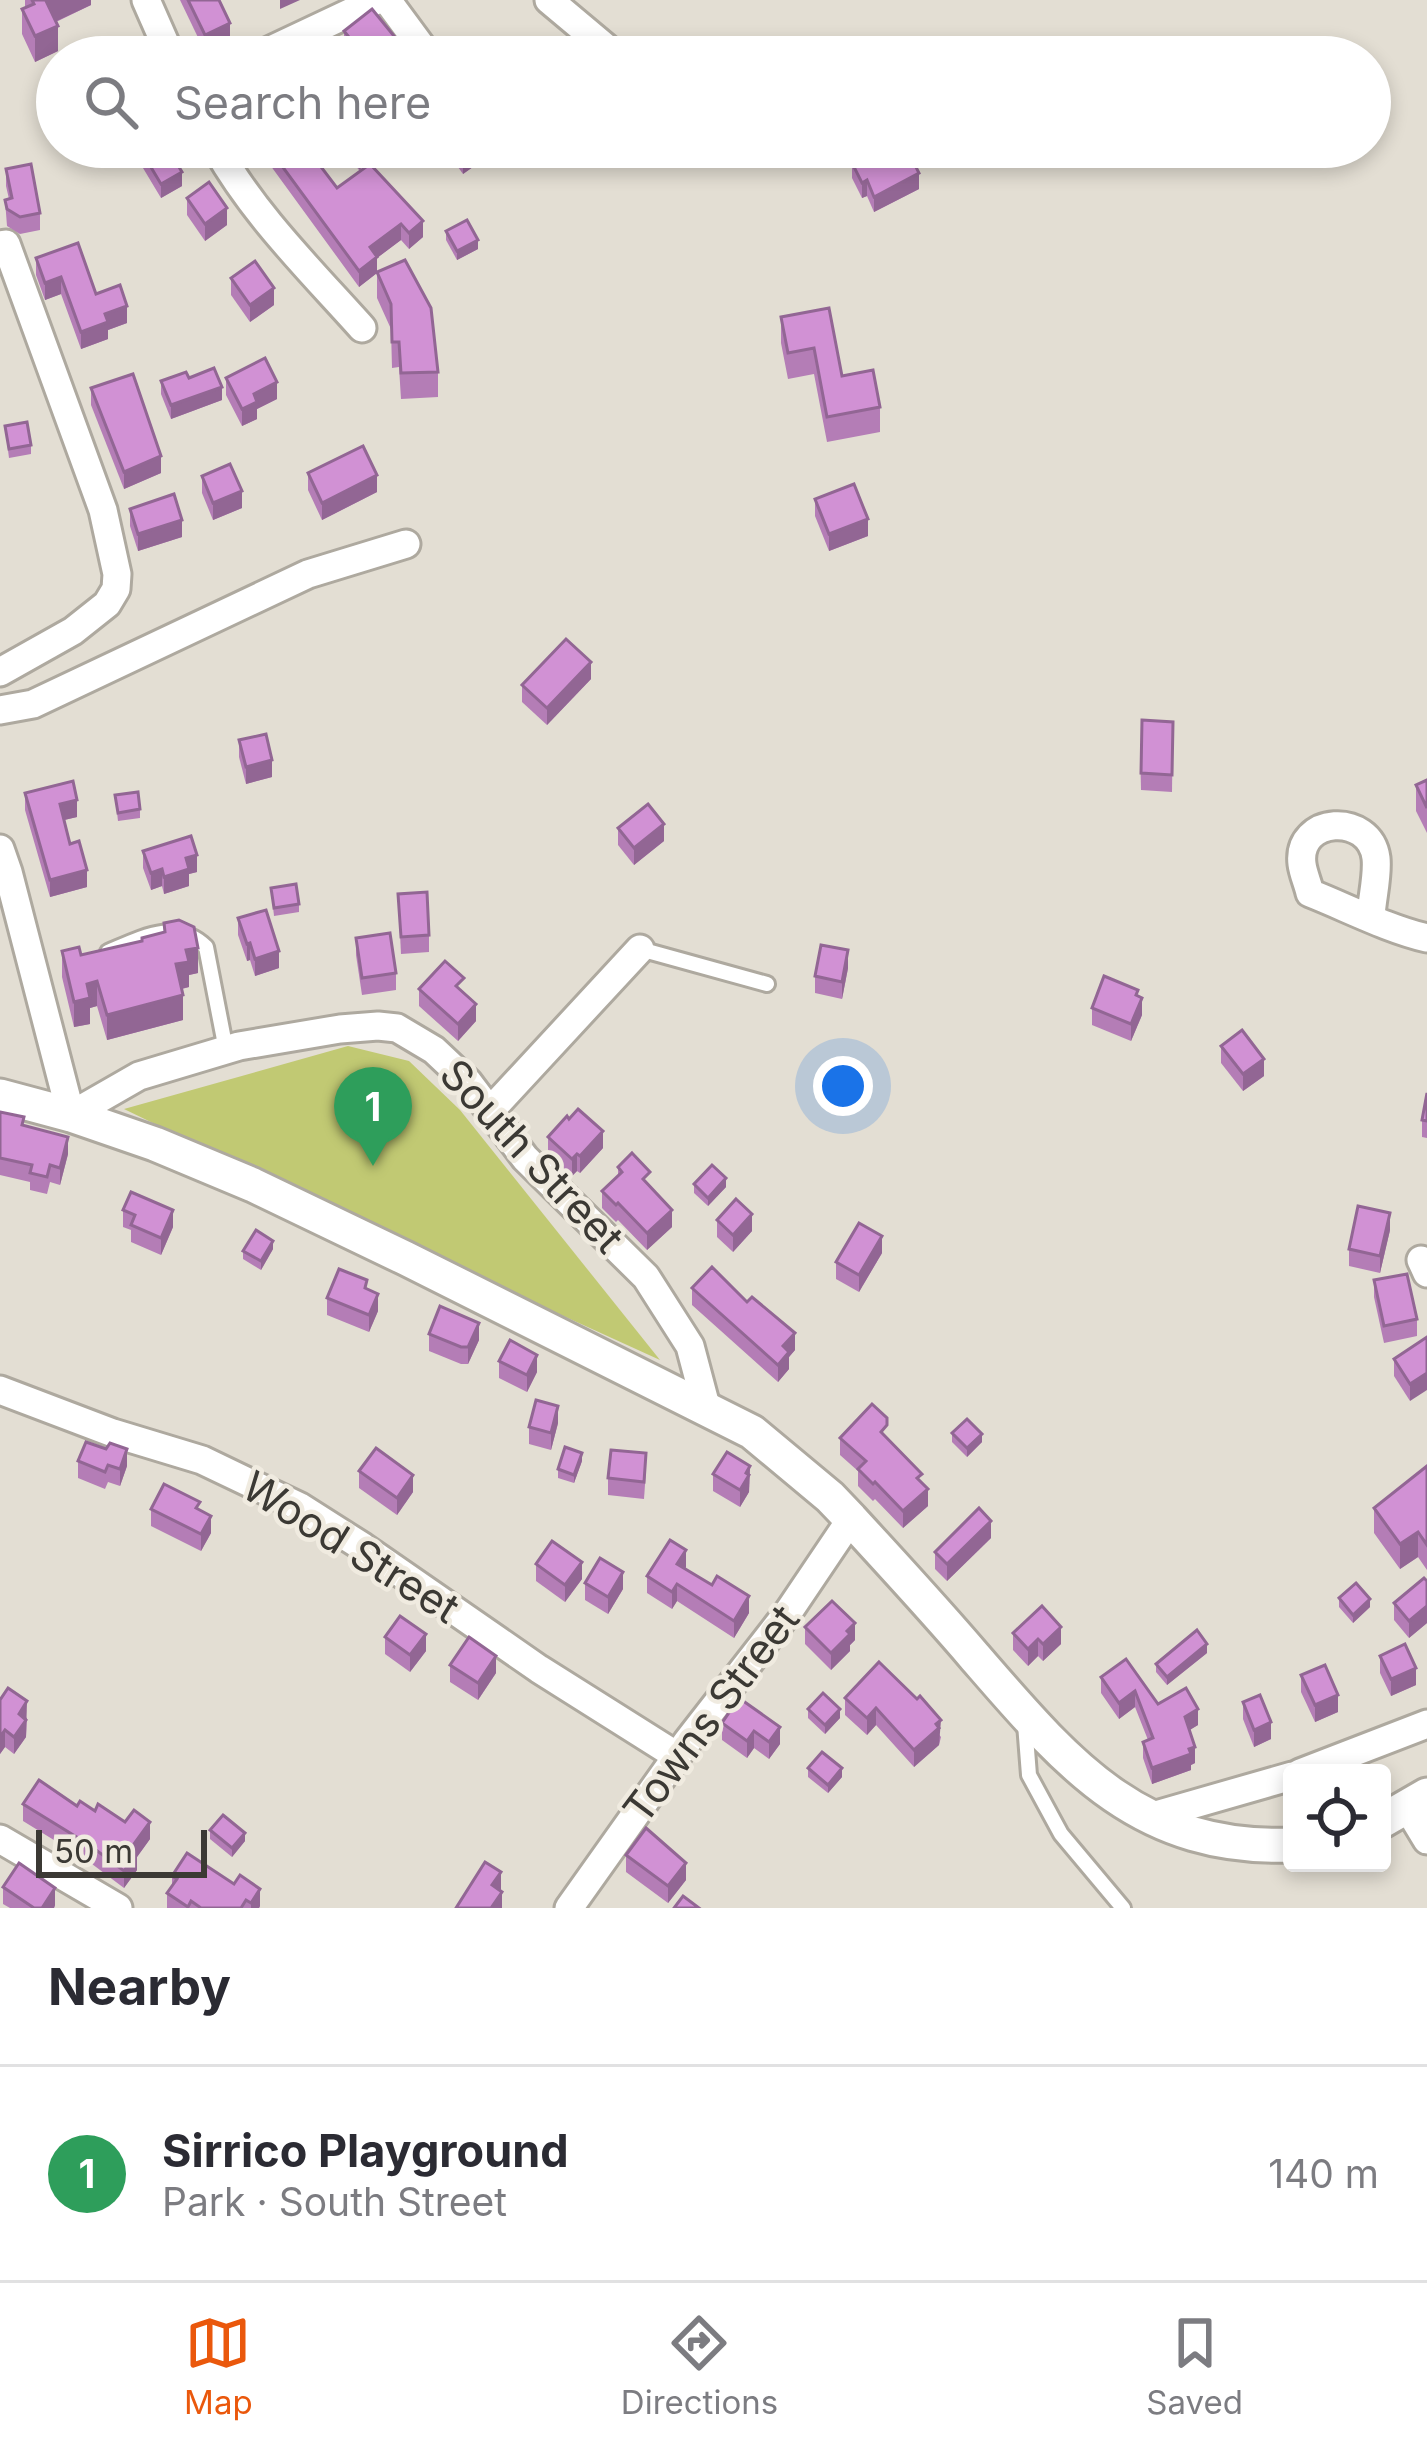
<!DOCTYPE html>
<html lang="en">
<head>
<meta charset="utf-8">
<style>
  :root { --surface:#fff; --page:#f7f7f7; --text:#2b2b33; --muted:#7c7c81; --line:#e1e1e2; --accent:#ea580c }
  body { margin:0; font-family:Inter,sans-serif; background:var(--page); color:var(--text) }
  .controls { position:absolute; right:36px; bottom:36px; display:grid; overflow:hidden; border-radius:12px; box-shadow:0 6px 18px #0003 }
  .controls button { width:108px; height:108px; display:grid; place-items:center; padding:0; border:0; border-bottom:3px solid var(--line); background:var(--surface); color:var(--text); font:60px sans-serif }
  .scale { position:absolute; left:36px; bottom:30px; width:171px; box-sizing:border-box; padding-left:12px; border:6px solid #3b3934; border-top:0; font-size:33px; line-height:42px; white-space:nowrap; color:#3b3934; -webkit-text-stroke:9px #f0ebe0; paint-order:stroke }
  .you { position:absolute; left:843px; top:1086px; width:42px; height:42px; margin:-30px; border:9px solid #fff; border-radius:50%; background:#1a73e8; box-shadow:0 0 0 18px #1a73e833 }
  .badge { display:grid; place-items:center; width:78px; height:78px; border-radius:50%; background:var(--accent); color:#fff; font-size:39px; font-weight:700 }
  .pin { position:absolute; translate:-50% -99px; filter:drop-shadow(0 3px 6px #0008) }
  .pin::after { content:''; position:absolute; top:63px; width:42px; height:36px; background:inherit; clip-path:polygon(0 0,100% 0,50% 100%) }
  .list { margin:0; padding:0; list-style:none }
  h2 { display:flex; justify-content:space-between; align-items:center; height:156px; margin:0; padding:0 48px; font-size:51px }
  h2 small { font-size:39px; font-weight:400; color:var(--muted) }
  .list li { display:grid; grid-template-columns:78px 1fr auto; gap:36px; align-items:center; box-sizing:border-box; height:216px; padding:0 48px; border-top:3px solid var(--line) }
  .list b { display:block; font-size:45px; white-space:nowrap }
  .list p { margin:0; font-size:39px; white-space:nowrap; color:var(--muted) }
  .list em { font-size:39px; font-style:normal; color:var(--muted) }
  .icon { flex:none; width:66px; height:66px; fill:none; stroke:currentColor; stroke-width:2; stroke-linecap:round; stroke-linejoin:round }
  .map { position:relative; flex:none; width:1427px; height:1908px; overflow:hidden }
  .search { position:absolute; background:var(--surface); box-shadow:0 6px 18px #0003; left:36px; right:36px; top:36px; height:132px; display:flex; align-items:center; gap:30px; box-sizing:border-box; padding:0 42px; border-radius:66px; color:var(--muted); font-size:45px }
  .sheet { height:372px; background:var(--surface) }
  nav { display:flex; justify-content:space-around; align-items:center; box-sizing:border-box; height:168px; border-top:3px solid var(--line); background:var(--surface); font-size:33px; color:var(--muted) }
  nav a { display:grid; justify-items:center; gap:6px }
  nav .on { color:var(--accent) }
  .map>svg:first-child { display:block }
  .green { fill:#c1c973 }
  .lines { fill:none; stroke-linecap:round; stroke-linejoin:round }
  .service-casing { stroke:#aea99f; stroke-width:20 }
  .minor-casing { stroke:#aea99f; stroke-width:33 }
  .tertiary-casing { stroke:#aea99f; stroke-width:39 }
  .service { stroke:#fff; stroke-width:14 }
  .minor { stroke:#fff; stroke-width:27 }
  .tertiary { stroke:#fff; stroke-width:33 }
  .wall { fill:#b47db6 }
  .shaded-wall { fill:#926694 }
  .building { fill:#d191d4; stroke:#926694; stroke-width:3 }
  .labels { text-anchor:middle; stroke-width:9; stroke-linejoin:round; paint-order:stroke }
  .street-label { font-size:42px; fill:#3b3934; stroke:#f0ebe0 }
</style>
</head>
<body>
<div class="map">
<svg width="1427" height="1908" viewBox="0 0 1427 1908">
  <rect width="100%" height="100%" fill="#e3ded3"/>
  <polygon class="green" points="348,1046 409,1061 460,1110 660,1360 357,1222 124,1109"/>
  <g class="lines">
    <g class="service-casing">
      <g id="service">
        <polyline points="640,949 767,984"/>
        <path d="M 108,952 C 141,938 177,918 206,947 L 226,1050"/>
        <polyline points="1025,1724 1029,1775 1061,1834 1123,1908"/>
      </g>
    </g>
    <g class="minor-casing">
      <g id="minor">
        <polyline points="146,0 171,57"/>
        <polyline points="387,0 429,57"/>
        <polyline points="549,0 617,57"/>
        <polyline points="256,57 377,0"/>
        <path d="M 216,147 C 253,214 311,271 362,328"/>
        <polyline points="0,245 6,244 103,510 117,574 116,589 107,604 73,631 0,672"/>
        <polyline points="0,710 33,704 308,574 406,544"/>
        <polyline points="0,849 8,872 71,1115 139,1076 239,1046 340,1029 378,1026 397,1028 434,1050 468,1082 525,1158 646,1277 690,1346 707,1410"/>
        <path d="M 1371,916 C 1372,898 1378,875 1376,858 C 1370,812 1296,816 1302,864 C 1303,873 1308,884 1310,893 C 1348,908 1388,929 1427,938"/>
        <polyline points="490,1111 640,949"/>
        <polyline points="1421,1260 1427,1273"/>
        <polyline points="0,1390 113,1433 202,1460 300,1507 363,1547 539,1669 677,1756"/>
        <polyline points="1300,1773 1427,1724"/>
        <polyline points="1407,1807 1427,1840"/>
        <polyline points="1149,1817 1292,1776"/>
        <polyline points="0,1839 118,1908"/>
        <polyline points="569,1908 687,1742 789,1611 851,1519"/>
      </g>
    </g>
    <g class="tertiary-casing">
      <g id="tertiary">
        <path d="M 0,1096 L 71,1115 L 155,1144 L 253,1185 L 405,1258 L 752,1432 L 830,1497 L 851,1519 C 892,1564 934,1609 974,1656 C 1066,1762 1138,1851 1292,1845"/>
        <polyline points="1382,1821 1427,1795"/>
      </g>
    </g>
    <use href="#service" class="service"/>
    <use href="#minor" class="minor"/>
    <use href="#tertiary" class="tertiary"/>
  </g>
  <g class="wall">
    <polygon points="25,0 91,0 91,5 56,22 58,51 35,62 22,34 22,9 25,8"/>
    <polygon points="180,0 219,0 230,40 205,52"/>
    <polygon points="344,31 394,53 390,57 351,57 344,48"/>
    <polygon points="126,147 167,147 182,186 161,198 140,163 136,165"/>
    <polygon points="257,147 306,147 337,188 423,237 409,249 401,240 377,258 377,272 438,372 438,397 401,399 399,367 392,368 391,329 377,298 377,273 359,287"/>
    <polygon points="347,147 377,155 359,170 347,155"/>
    <polygon points="448,147 501,147 463,174 448,153"/>
    <polygon points="739,147 765,147 765,157 741,160"/>
    <polygon points="852,163 919,189 874,212 867,196 862,198 852,178"/>
    <polygon points="6,169 40,213 40,230 20,234 7,226 5,200 9,199 6,186"/>
    <polygon points="187,198 227,225 205,241 187,215"/>
    <polygon points="446,231 478,249 457,260 446,240"/>
    <polygon points="36,258 96,294 127,323 108,330 108,339 81,349 61,294 45,300 36,275"/>
    <polygon points="231,278 274,305 250,322 231,295"/>
    <polygon points="781,317 842,376 880,407 880,432 827,442 814,374 788,379 781,343"/>
    <polygon points="189,378 222,400 171,419 161,394 161,381"/>
    <polygon points="226,378 277,399 257,409 257,419 242,426 226,395"/>
    <polygon points="91,388 161,473 124,489 91,405"/>
    <polygon points="5,426 31,445 31,454 9,458"/>
    <polygon points="308,473 377,492 322,520 308,490"/>
    <polygon points="202,476 242,508 213,520 202,493"/>
    <polygon points="815,499 868,536 829,551 815,516"/>
    <polygon points="130,509 182,537 138,551 130,526"/>
    <polygon points="591,679 547,725 522,702 522,685"/>
    <polygon points="1173,722 1172,792 1141,790 1140,744"/>
    <polygon points="239,740 272,777 246,784 239,757"/>
    <polygon points="1427,780 1427,833 1416,811 1416,785"/>
    <polygon points="25,793 77,817 64,820 70,844 87,887 50,897 25,810"/>
    <polygon points="115,795 140,809 140,818 118,821"/>
    <polygon points="618,828 664,841 634,865 618,845"/>
    <polygon points="143,851 197,872 189,874 189,886 164,894 162,886 151,890 143,868"/>
    <polygon points="271,888 299,904 299,912 274,916"/>
    <polygon points="398,894 429,935 429,952 401,954"/>
    <polygon points="238,918 279,968 255,976 250,960 247,961 238,935"/>
    <polygon points="164,923 198,973 189,975 189,987 182,989 183,1020 107,1040 97,1006 90,1008 90,1024 74,1027 62,977 62,951 81,955 142,941 164,933"/>
    <polygon points="356,938 396,973 396,990 362,995 356,955"/>
    <polygon points="848,968 842,999 815,993 815,976"/>
    <polygon points="419,989 464,992 476,1021 458,1041 419,1006"/>
    <polygon points="1138,996 1142,1015 1131,1041 1092,1025 1092,1008"/>
    <polygon points="1221,1046 1264,1076 1243,1091 1221,1063"/>
    <polygon points="1427,1093 1427,1138 1422,1137 1422,1120"/>
    <polygon points="0,1112 68,1154 60,1185 50,1182 47,1194 30,1190 30,1182 0,1175"/>
    <polygon points="548,1137 603,1148 580,1173 577,1171 572,1176 548,1154"/>
    <polygon points="618,1167 650,1187 672,1227 647,1250 618,1220 616,1222 602,1208 602,1191 618,1176"/>
    <polygon points="694,1184 726,1187 708,1206 694,1193"/>
    <polygon points="123,1210 173,1227 161,1255 131,1242 131,1230 123,1227"/>
    <polygon points="717,1220 752,1231 733,1252 717,1237"/>
    <polygon points="1390,1230 1380,1273 1349,1266 1349,1249"/>
    <polygon points="273,1249 261,1270 243,1259 243,1251"/>
    <polygon points="882,1253 859,1292 836,1279 836,1262"/>
    <polygon points="1374,1280 1417,1319 1417,1336 1384,1343 1374,1297"/>
    <polygon points="692,1288 795,1350 789,1357 789,1369 778,1382 692,1305"/>
    <polygon points="327,1298 378,1311 369,1332 327,1315"/>
    <polygon points="429,1334 479,1340 468,1364 461,1364 429,1351"/>
    <polygon points="1427,1337 1410,1401 1394,1376 1394,1359"/>
    <polygon points="499,1361 537,1372 527,1392 499,1378"/>
    <polygon points="558,1423 551,1450 529,1444 529,1427"/>
    <polygon points="952,1433 982,1442 967,1457 952,1442"/>
    <polygon points="840,1438 887,1439 922,1483 928,1506 903,1528 875,1499 873,1501 858,1486 858,1471 840,1455"/>
    <polygon points="78,1461 127,1466 120,1486 108,1482 105,1489 78,1478"/>
    <polygon points="582,1461 574,1483 558,1478 558,1469"/>
    <polygon points="750,1466 749,1492 740,1507 713,1491 713,1474"/>
    <polygon points="1427,1466 1427,1570 1418,1557 1400,1569 1374,1533 1374,1508"/>
    <polygon points="646,1470 644,1499 608,1495 608,1478"/>
    <polygon points="359,1471 413,1492 397,1515 359,1488"/>
    <polygon points="151,1509 200,1510 211,1533 201,1551 151,1526"/>
    <polygon points="991,1538 947,1581 935,1569 935,1552"/>
    <polygon points="536,1564 582,1579 565,1602 536,1581"/>
    <polygon points="686,1567 685,1569 712,1585 749,1613 734,1638 677,1601 672,1609 647,1593 647,1576"/>
    <polygon points="1427,1581 1427,1623 1409,1638 1394,1620 1394,1603"/>
    <polygon points="585,1583 623,1589 608,1614 585,1600"/>
    <polygon points="1339,1598 1370,1607 1353,1623 1339,1607"/>
    <polygon points="805,1627 855,1640 850,1645 850,1651 831,1670 805,1644"/>
    <polygon points="1013,1633 1061,1644 1043,1661 1038,1656 1028,1666 1013,1650"/>
    <polygon points="385,1637 426,1651 410,1672 385,1654"/>
    <polygon points="1207,1653 1167,1685 1156,1672 1156,1664"/>
    <polygon points="1380,1656 1416,1685 1391,1696 1380,1673"/>
    <polygon points="879,1662 941,1737 939,1745 914,1767 876,1725 867,1735 845,1715 845,1698"/>
    <polygon points="450,1665 496,1673 478,1700 450,1682"/>
    <polygon points="1301,1675 1338,1712 1315,1722 1301,1692"/>
    <polygon points="1101,1677 1158,1704 1198,1725 1189,1730 1195,1763 1191,1765 1191,1770 1152,1784 1143,1758 1143,1742 1148,1740 1135,1707 1119,1719 1101,1693"/>
    <polygon points="739,1698 780,1744 769,1759 754,1748 747,1758 722,1740 722,1723"/>
    <polygon points="0,1700 27,1718 26,1737 14,1754 5,1747 0,1754"/>
    <polygon points="1243,1702 1271,1739 1254,1747 1243,1719"/>
    <polygon points="808,1709 840,1718 825,1734 808,1718"/>
    <polygon points="808,1768 842,1777 828,1793 808,1777"/>
    <polygon points="23,1804 77,1806 95,1811 150,1839 137,1857 137,1870 124,1888 88,1861 23,1821"/>
    <polygon points="210,1830 245,1841 232,1857 210,1839"/>
    <polygon points="626,1855 686,1880 668,1903 626,1872"/>
    <polygon points="172,1876 260,1906 259,1908 167,1908 167,1893 172,1886"/>
    <polygon points="3,1887 55,1905 54,1908 10,1908 3,1904"/>
  </g>
  <g class="shaded-wall">
    <polygon points="49,0 91,0 91,5 46,26 46,1"/>
    <polygon points="280,0 300,0 280,9"/>
    <polygon points="230,23 230,40 205,52 205,35"/>
    <polygon points="58,26 58,51 35,62 35,36"/>
    <polygon points="394,36 394,53 390,57 369,57"/>
    <polygon points="57,118 57,126 48,129 48,120"/>
    <polygon points="377,147 377,155 359,170 359,161"/>
    <polygon points="478,147 501,147 463,174 463,157"/>
    <polygon points="182,172 182,186 161,198 161,184"/>
    <polygon points="919,173 919,189 874,212 874,197"/>
    <polygon points="867,180 867,196 862,198 862,183"/>
    <polygon points="227,208 227,225 205,241 205,224"/>
    <polygon points="423,221 423,237 409,249 409,233"/>
    <polygon points="401,224 401,240 377,258 377,273 359,287 359,271 370,247"/>
    <polygon points="478,240 478,249 457,260 457,251"/>
    <polygon points="61,277 61,294 45,300 45,283"/>
    <polygon points="274,288 274,305 250,322 250,305"/>
    <polygon points="127,306 127,323 108,330 108,339 81,349 81,332 105,314"/>
    <polygon points="277,382 277,399 257,409 257,419 242,426 242,409 254,394"/>
    <polygon points="222,387 222,400 171,419 171,405"/>
    <polygon points="161,456 161,473 124,489 124,472"/>
    <polygon points="377,475 377,492 322,520 322,503"/>
    <polygon points="242,491 242,508 213,520 213,503"/>
    <polygon points="868,519 868,536 829,551 829,534"/>
    <polygon points="182,520 182,537 138,551 138,534"/>
    <polygon points="591,662 591,679 547,725 547,708"/>
    <polygon points="272,760 272,777 246,784 246,767"/>
    <polygon points="77,800 77,817 60,821 60,804"/>
    <polygon points="664,824 664,841 634,865 634,848"/>
    <polygon points="197,855 197,872 189,874 189,886 164,894 164,877 186,858"/>
    <polygon points="162,869 162,886 151,890 151,873"/>
    <polygon points="87,870 87,887 50,897 50,880"/>
    <polygon points="250,943 250,960 247,961 247,944"/>
    <polygon points="198,948 198,973 189,975 189,987 176,990 176,964 186,950"/>
    <polygon points="848,950 848,968 842,999 842,982"/>
    <polygon points="279,951 279,968 255,976 255,959"/>
    <polygon points="97,981 97,1006 90,1008 90,1024 74,1027 74,1002 87,984"/>
    <polygon points="183,995 183,1020 107,1040 107,1015"/>
    <polygon points="1142,998 1142,1015 1131,1041 1131,1024"/>
    <polygon points="476,1004 476,1021 458,1041 458,1024"/>
    <polygon points="1264,1059 1264,1076 1243,1091 1243,1074"/>
    <polygon points="603,1131 603,1148 580,1173 580,1156"/>
    <polygon points="68,1137 68,1154 60,1185 60,1168"/>
    <polygon points="577,1154 577,1171 572,1176 572,1159"/>
    <polygon points="726,1178 726,1187 708,1206 708,1198"/>
    <polygon points="173,1210 173,1227 161,1255 161,1238"/>
    <polygon points="672,1210 672,1227 647,1250 647,1233"/>
    <polygon points="1390,1213 1390,1230 1380,1273 1380,1256"/>
    <polygon points="752,1214 752,1231 733,1252 733,1235"/>
    <polygon points="882,1236 882,1253 859,1292 859,1275"/>
    <polygon points="273,1241 273,1249 261,1270 261,1261"/>
    <polygon points="378,1294 378,1311 369,1332 369,1315"/>
    <polygon points="479,1323 479,1340 468,1364 468,1347"/>
    <polygon points="795,1333 795,1350 789,1357 789,1369 778,1382 778,1365 783,1346"/>
    <polygon points="537,1355 537,1372 527,1392 527,1375"/>
    <polygon points="1427,1373 1427,1390 1410,1401 1410,1384"/>
    <polygon points="558,1406 558,1423 551,1450 551,1433"/>
    <polygon points="982,1434 982,1442 967,1457 967,1448"/>
    <polygon points="127,1449 127,1466 120,1486 120,1469"/>
    <polygon points="582,1453 582,1461 574,1483 574,1475"/>
    <polygon points="750,1466 749,1492 740,1507 740,1490"/>
    <polygon points="413,1475 413,1492 397,1515 397,1498"/>
    <polygon points="928,1489 928,1506 903,1528 903,1511"/>
    <polygon points="211,1516 211,1533 201,1551 201,1534"/>
    <polygon points="991,1521 991,1538 947,1581 947,1564"/>
    <polygon points="1418,1532 1418,1557 1400,1569 1400,1544"/>
    <polygon points="686,1550 686,1567 677,1581 677,1564"/>
    <polygon points="582,1562 582,1579 565,1602 565,1585"/>
    <polygon points="623,1572 623,1589 608,1614 608,1597"/>
    <polygon points="677,1584 677,1601 672,1609 672,1592"/>
    <polygon points="749,1596 749,1613 734,1638 734,1621"/>
    <polygon points="1370,1599 1370,1607 1353,1623 1353,1615"/>
    <polygon points="1427,1606 1427,1623 1409,1638 1409,1621"/>
    <polygon points="855,1623 855,1640 850,1645 850,1651 831,1670 831,1653"/>
    <polygon points="1061,1627 1061,1644 1043,1661 1043,1644"/>
    <polygon points="426,1634 426,1651 410,1672 410,1655"/>
    <polygon points="1038,1639 1038,1656 1028,1666 1028,1649"/>
    <polygon points="1207,1644 1207,1653 1167,1685 1167,1677"/>
    <polygon points="496,1656 496,1673 478,1700 478,1683"/>
    <polygon points="1416,1668 1416,1685 1391,1696 1391,1679"/>
    <polygon points="1135,1691 1135,1707 1119,1719 1119,1703"/>
    <polygon points="1338,1695 1338,1712 1315,1722 1315,1705"/>
    <polygon points="27,1701 26,1737 14,1754 14,1737 19,1714"/>
    <polygon points="876,1708 876,1725 867,1735 867,1718"/>
    <polygon points="840,1709 840,1718 825,1734 825,1725"/>
    <polygon points="1198,1709 1198,1725 1185,1733 1185,1717"/>
    <polygon points="941,1720 939,1745 914,1767 914,1750"/>
    <polygon points="1271,1722 1271,1739 1254,1747 1254,1730"/>
    <polygon points="780,1727 780,1744 769,1759 769,1742"/>
    <polygon points="5,1730 5,1747 0,1754 0,1737"/>
    <polygon points="754,1731 754,1748 747,1758 747,1741"/>
    <polygon points="1195,1747 1195,1763 1191,1765 1191,1770 1152,1784 1152,1768"/>
    <polygon points="842,1768 842,1777 828,1793 828,1785"/>
    <polygon points="150,1822 150,1839 137,1857 137,1870 124,1888 124,1871 131,1848"/>
    <polygon points="245,1833 245,1841 232,1857 232,1848"/>
    <polygon points="686,1863 686,1880 668,1903 668,1886"/>
    <polygon points="501,1872 501,1889 492,1902 492,1885"/>
    <polygon points="55,1888 55,1905 54,1908 42,1908"/>
    <polygon points="260,1889 260,1906 259,1908 251,1908 251,1903"/>
    <polygon points="502,1892 502,1908 491,1908"/>
  </g>
  <g class="building">
    <polygon points="32,0 49,0 46,1 58,26 35,36 22,9 34,4"/>
    <polygon points="188,0 219,0 230,23 205,35"/>
    <polygon points="372,9 394,36 369,57 365,57 344,31"/>
    <polygon points="111,41 114,49 119,47 123,57 96,57 93,48"/>
    <polygon points="475,48 482,57 464,57"/>
    <polygon points="57,99 57,118 48,120 43,103"/>
    <polygon points="134,147 167,147 182,172 161,184 140,149 136,151"/>
    <polygon points="268,147 306,147 337,188 370,164 423,221 409,233 401,224 370,247 377,257 359,271"/>
    <polygon points="347,147 376,147 359,161"/>
    <polygon points="456,147 478,147 463,157"/>
    <polygon points="882,147 906,147 919,173 874,197 867,180 862,183 852,163"/>
    <polygon points="31,164 40,213 20,217 7,209 5,200 12,198 6,169"/>
    <polygon points="209,182 227,208 205,224 187,198"/>
    <polygon points="467,220 478,240 457,251 446,231"/>
    <polygon points="78,243 96,294 120,285 127,306 105,314 108,322 81,332 61,277 45,283 36,258"/>
    <polygon points="405,260 431,308 438,372 401,373 399,342 392,342 391,304 377,272"/>
    <polygon points="255,261 274,288 250,305 231,278"/>
    <polygon points="829,308 842,376 873,370 880,407 827,417 814,348 788,353 781,317"/>
    <polygon points="265,358 277,382 254,394 257,402 242,409 226,378"/>
    <polygon points="214,368 222,387 171,405 161,381 186,372 189,378"/>
    <polygon points="133,374 161,456 124,472 91,388"/>
    <polygon points="27,422 31,445 9,449 5,426"/>
    <polygon points="363,446 377,475 322,503 308,473"/>
    <polygon points="230,464 242,491 213,503 202,476"/>
    <polygon points="854,484 868,519 829,534 815,499"/>
    <polygon points="174,494 182,520 138,534 130,509"/>
    <polygon points="566,639 591,662 547,708 522,685"/>
    <polygon points="1142,720 1173,722 1172,775 1141,773"/>
    <polygon points="266,734 272,760 246,767 239,740"/>
    <polygon points="1427,780 1427,808 1416,785"/>
    <polygon points="73,781 77,800 60,804 70,844 79,841 87,870 50,880 25,793"/>
    <polygon points="138,792 140,809 118,813 115,795"/>
    <polygon points="648,804 664,824 634,848 618,828"/>
    <polygon points="191,836 197,855 186,858 189,869 164,877 162,869 151,873 143,851"/>
    <polygon points="296,884 299,904 274,908 271,888"/>
    <polygon points="427,892 429,935 401,937 398,894"/>
    <polygon points="266,910 279,951 255,959 250,943 247,944 238,918"/>
    <polygon points="179,920 194,927 198,948 186,950 189,962 176,964 183,995 107,1015 97,981 87,984 90,998 74,1002 62,951 79,947 81,955 142,941 142,938 165,932 164,923"/>
    <polygon points="390,933 396,973 362,978 356,938"/>
    <polygon points="821,945 848,950 842,982 815,976"/>
    <polygon points="445,961 464,978 456,986 476,1004 458,1024 419,989"/>
    <polygon points="1104,976 1138,990 1136,995 1142,998 1131,1024 1092,1008"/>
    <polygon points="1242,1030 1264,1059 1243,1074 1221,1046"/>
    <polygon points="1427,1093 1427,1121 1422,1120"/>
    <polygon points="578,1109 603,1131 580,1156 577,1154 572,1159 548,1137 567,1116 569,1119"/>
    <polygon points="0,1112 24,1117 22,1125 68,1137 60,1168 50,1165 47,1177 30,1173 32,1165 0,1158"/>
    <polygon points="632,1153 650,1172 643,1179 672,1210 647,1233 618,1203 616,1205 602,1191 622,1172 618,1167"/>
    <polygon points="712,1165 726,1178 708,1198 694,1184"/>
    <polygon points="131,1192 173,1210 161,1238 131,1225 135,1215 123,1210"/>
    <polygon points="736,1199 752,1214 733,1235 717,1220"/>
    <polygon points="1358,1206 1390,1213 1380,1256 1349,1249"/>
    <polygon points="859,1223 882,1236 859,1275 836,1262"/>
    <polygon points="256,1230 273,1241 261,1261 243,1251"/>
    <polygon points="712,1267 747,1302 752,1297 795,1333 783,1346 789,1352 778,1365 692,1288"/>
    <polygon points="339,1269 367,1280 365,1288 378,1294 369,1315 327,1298"/>
    <polygon points="1407,1274 1417,1319 1384,1326 1374,1280"/>
    <polygon points="440,1306 479,1323 468,1347 461,1347 429,1334"/>
    <polygon points="1427,1337 1427,1373 1410,1384 1394,1359"/>
    <polygon points="510,1340 537,1355 527,1375 499,1361"/>
    <polygon points="536,1400 558,1406 551,1433 529,1427"/>
    <polygon points="872,1404 887,1418 887,1425 881,1432 922,1474 917,1478 928,1489 903,1511 875,1482 873,1484 858,1469 866,1461 840,1438"/>
    <polygon points="967,1419 982,1434 967,1448 952,1433"/>
    <polygon points="86,1442 106,1449 110,1443 127,1449 120,1469 108,1465 105,1472 78,1461"/>
    <polygon points="565,1447 582,1453 574,1475 558,1469"/>
    <polygon points="376,1448 413,1475 397,1498 359,1471"/>
    <polygon points="611,1450 646,1453 644,1482 608,1478"/>
    <polygon points="727,1452 750,1466 746,1473 749,1475 740,1490 713,1474"/>
    <polygon points="1427,1466 1427,1545 1418,1532 1400,1544 1374,1508"/>
    <polygon points="164,1484 200,1502 196,1508 211,1516 201,1534 151,1509"/>
    <polygon points="979,1508 991,1521 947,1564 935,1552"/>
    <polygon points="670,1540 686,1550 677,1564 712,1585 717,1576 749,1596 734,1621 677,1584 672,1592 647,1576"/>
    <polygon points="552,1541 582,1562 565,1585 536,1564"/>
    <polygon points="600,1558 623,1572 608,1597 585,1583"/>
    <polygon points="1424,1578 1427,1581 1427,1606 1409,1621 1394,1603"/>
    <polygon points="1356,1583 1370,1599 1353,1615 1339,1598"/>
    <polygon points="832,1601 855,1623 847,1631 850,1634 831,1653 805,1627"/>
    <polygon points="1042,1606 1061,1627 1043,1644 1038,1639 1028,1649 1013,1633"/>
    <polygon points="400,1616 426,1634 410,1655 385,1637"/>
    <polygon points="1197,1630 1207,1644 1167,1677 1156,1664"/>
    <polygon points="469,1637 496,1656 478,1683 450,1665"/>
    <polygon points="1405,1644 1416,1668 1391,1679 1380,1656"/>
    <polygon points="1126,1659 1158,1704 1186,1688 1198,1709 1185,1717 1195,1747 1189,1749 1191,1754 1152,1768 1143,1742 1153,1738 1135,1691 1119,1703 1101,1677"/>
    <polygon points="879,1662 917,1699 920,1696 941,1720 936,1724 939,1728 914,1750 876,1708 867,1718 845,1698"/>
    <polygon points="1325,1665 1338,1695 1315,1705 1301,1675"/>
    <polygon points="8,1688 27,1701 19,1714 26,1720 14,1737 5,1730 0,1737 0,1700"/>
    <polygon points="823,1693 840,1709 825,1725 808,1709"/>
    <polygon points="1260,1695 1271,1722 1254,1730 1243,1702"/>
    <polygon points="739,1698 780,1727 769,1742 754,1731 747,1741 722,1723"/>
    <polygon points="822,1752 842,1768 828,1785 808,1768"/>
    <polygon points="39,1780 77,1806 80,1801 95,1811 98,1804 125,1822 134,1810 150,1822 131,1848 137,1853 124,1871 88,1844 23,1804"/>
    <polygon points="223,1815 245,1833 232,1848 210,1830"/>
    <polygon points="646,1828 686,1863 668,1886 626,1855"/>
    <polygon points="187,1853 234,1884 240,1875 260,1889 251,1903 246,1900 241,1908 201,1908 191,1901 188,1907 167,1893 177,1879 172,1876"/>
    <polygon points="485,1862 501,1872 492,1885 502,1892 491,1908 456,1908"/>
    <polygon points="19,1863 55,1888 42,1908 34,1908 3,1887"/>
    <polygon points="683,1896 699,1908 674,1908"/>
  </g>
  <g class="labels">
    <g class="street-label">
      <text transform="translate(532 1156) rotate(47)" y="15">South Street</text>
      <text transform="translate(351 1547) rotate(32)" y="15">Wood Street</text>
      <text transform="translate(711 1714) rotate(-53)" y="15">Towns Street</text>
    </g>
  </g>
</svg>
<div class="controls">
<button><svg class="icon" aria-label="locate" viewBox="0 0 24 24"><circle cx="12" cy="12" r="6"/><path d="M12 2v4M12 18v4M2 12h4M18 12h4"/></svg></button>
</div>
<div class="scale">50 m</div>
<div class="you"></div>
<div class="pin badge" style="left:373px;top:1166px;background:#2e9e5b">1</div>
<div class="search"><svg class="icon" aria-label="search" viewBox="0 0 24 24"><circle cx="10" cy="10" r="6"/><path d="M15 15l6 6"/></svg>Search here</div>
</div>
<section class="sheet">
<h2>Nearby<small></small></h2>
<ul class="list">
<li><span class="badge" style="background:#2e9e5b">1</span><div><b>Sirrico Playground</b><p>Park · South Street</p></div><em>140 m</em></li>
</ul>
</section>
<nav>
<a class="on"><svg class="icon" aria-label="map" viewBox="0 0 24 24"><path d="M3 6l6-2 6 2 6-2v14l-6 2-6-2-6 2zM9 4v14M15 6v14"/></svg>Map</a>
<a><svg class="icon" aria-label="directions" viewBox="0 0 24 24"><path d="M12 3l9 9-9 9-9-9zM9 14v-3h6M13 9l2 2-2 2"/></svg>Directions</a>
<a><svg class="icon" aria-label="saved" viewBox="0 0 24 24"><path d="M7 4h10v16l-5-4-5 4z"/></svg>Saved</a>
</nav>
</body>
</html>
